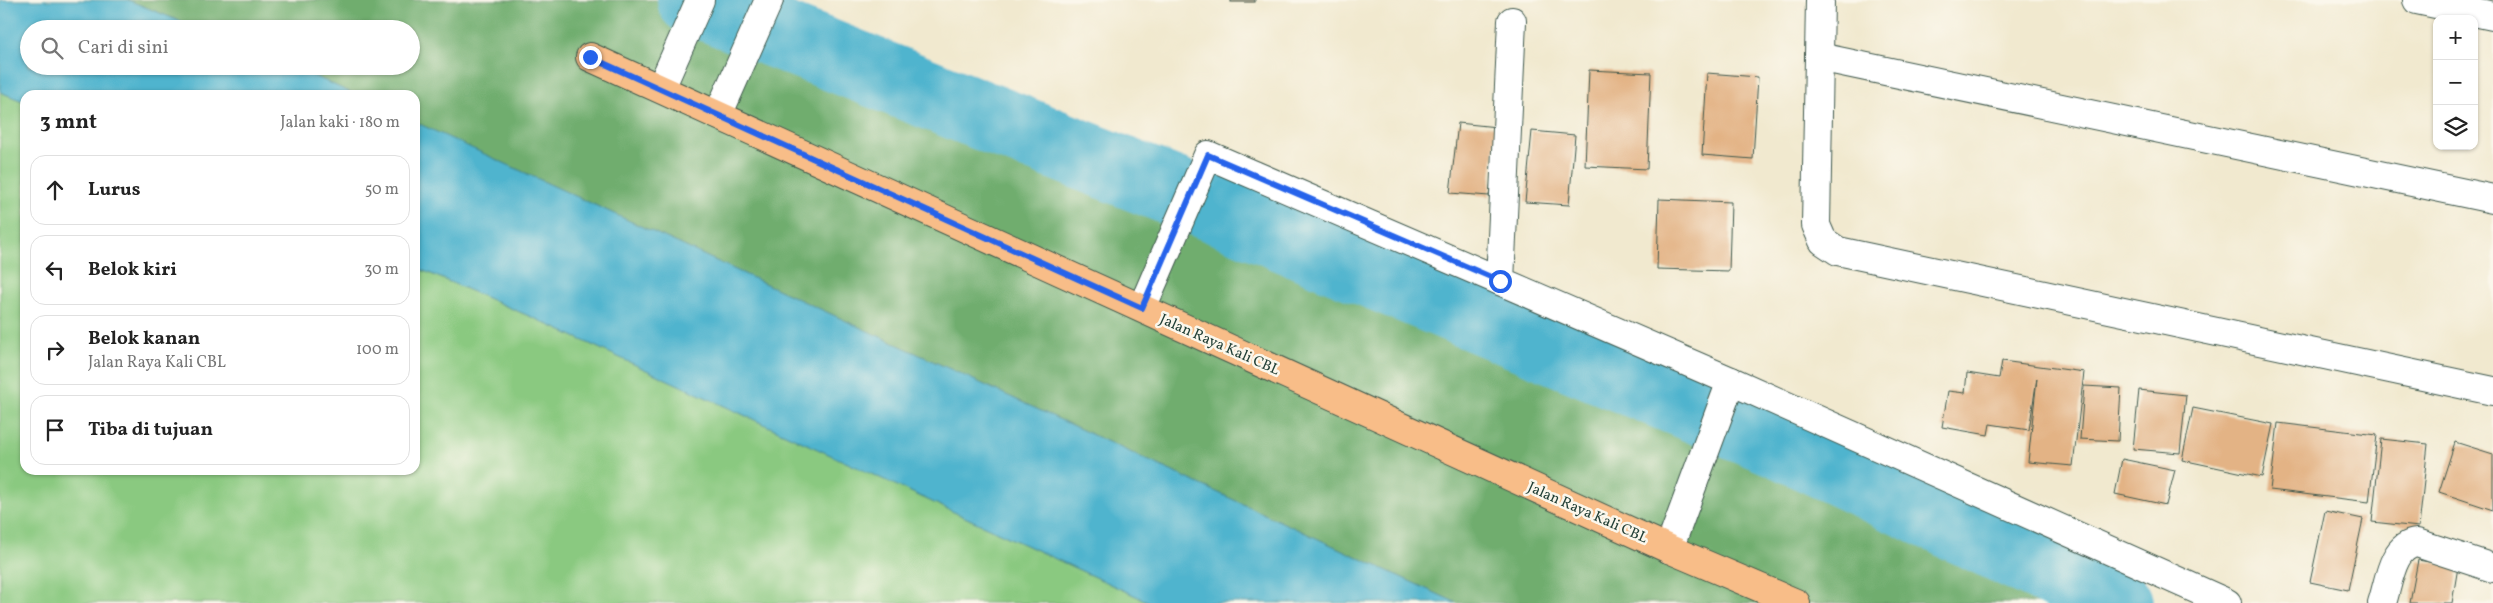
<!DOCTYPE html>
<html lang="id">
<head>
<meta charset="utf-8">
<style>
  :root { --surface:#fff; --page:#f6f6f6; --text:#222; --muted:#767676; --line:#e0e0e0 }
  body { margin:0; font-family:Vollkorn,serif; background:var(--page); color:var(--text) }
  .controls { position:absolute; right:15px; top:15px; display:grid; overflow:hidden; border-radius:10px; box-shadow:0 1px 4px #0004 }
  .controls button { width:45px; height:45px; display:grid; place-items:center; padding:0; border:0; border-bottom:1px solid var(--line); background:var(--surface); color:var(--text); font:25px sans-serif }
  .stop { position:absolute; width:15px; height:15px; margin:-11px; border:4px solid #2563eb; border-radius:50%; background:#fff }
  .stop.end { background:#2563eb; border-color:#fff; box-shadow:0 1px 5px #0008 }
  .list { margin:0; padding:0; list-style:none }
  h2 { display:flex; justify-content:space-between; align-items:center; height:65px; margin:0; padding:0 20px; font-size:21px }
  h2 small { font-size:16px; font-weight:400; color:var(--muted) }
  .list li { display:grid; grid-template-columns:32px 1fr auto; gap:15px; align-items:center; box-sizing:border-box; height:70px; margin:0 10px 10px; padding:0 10px; border:1px solid var(--line); border-radius:15px }
  .list b { display:block; font-size:19px; white-space:nowrap }
  .list p { margin:0; font-size:16px; white-space:nowrap; color:var(--muted) }
  .list em { font-size:16px; font-style:normal; color:var(--muted) }
  .icon { flex:none; width:28px; height:28px; fill:none; stroke:currentColor; stroke-width:2; stroke-linecap:round; stroke-linejoin:round }
  .map { position:relative; flex:none; width:2493px; height:603px; overflow:hidden }
  .search { position:absolute; background:var(--surface); box-shadow:0 1px 4px #0004; left:20px; top:20px; width:400px; height:55px; display:flex; align-items:center; gap:12px; box-sizing:border-box; padding:0 18px; border-radius:28px; color:var(--muted); font-size:19px }
  .panel { position:absolute; background:var(--surface); box-shadow:0 1px 4px #0004; left:20px; top:90px; width:400px; height:385px; border-radius:15px }
  .map>svg:first-child { display:block }
  .green { fill:#8ac980; stroke:#54835a }
  .forest { fill:#6fad6e; stroke:#477551 }
  .water { fill:#4fb4ce; stroke:#377881 }
  .lines { fill:none; stroke-linecap:round; stroke-linejoin:round }
  .river { stroke:#4fb4ce; stroke-width:70 }
  .building { fill:#e3b385 }
  .minor-casing { stroke:#3e574b; stroke-width:30 }
  .major-casing { stroke:#3e574b; stroke-width:30 }
  .minor { stroke:#fff; stroke-width:28 }
  .major { stroke:#f8bd88; stroke-width:28 }
  .route { stroke:#2563eb; stroke-width:6 }
  .labels { text-anchor:middle; stroke-width:5; stroke-linejoin:round; paint-order:stroke }
  .street-label { font-size:15px; fill:#1f3d34; stroke:#fbf7ec }
</style>
</head>
<body>
<div class="map">
<svg width="2493" height="603" viewBox="0 0 2493 603">
  <rect width="100%" height="100%" fill="#fbf7ec"/>
  <filter id="ink" filterUnits="userSpaceOnUse"><feTurbulence type="fractalNoise" baseFrequency=".02" numOctaves="2"/><feDisplacementMap in="SourceGraphic" scale="10" xChannelSelector="R" yChannelSelector="G"/><feConvolveMatrix kernelMatrix="1 2 1 2 8 2 1 2 1" color-interpolation-filters="sRGB"/></filter>
  <filter id="wash" filterUnits="userSpaceOnUse"><feTurbulence type="fractalNoise" baseFrequency=".0096" numOctaves="4" result="noise"/><feDisplacementMap in="SourceGraphic" scale="20" xChannelSelector="R" yChannelSelector="G"/><feGaussianBlur stdDeviation="1.12" result="paint"/><feColorMatrix in="noise" values="0 0 0 0 0 0 0 0 0 0 0 0 0 0 0 0 0 1.4 0 .05"/><feComposite in="paint" operator="in"/></filter>
  <g filter="url(#wash)">
    <rect width="100%" height="100%" fill="#f1e9cf"/>
    <polygon class="green" points="0,92 25,102 25,470 415,470 415,267 536,319 1151,603 0,603"/>
    <polygon class="forest" points="128,0 700,0 2072,603 1457,603 415,122 415,95 356,95 292,66 411,66 411,29 199,29"/>
    <g class="water">
      <polygon points="0,0 128,0 199,29 29,29 29,66 292,66 356,95 25,95 25,102 0,92"/>
      <polygon points="415,122 1457,603 1151,603 536,319 415,267"/>
    </g>
    <g class="lines">
      <polyline class="river" points="692,0 1208,205 1782,444 2118,603"/>
    </g>
    <g id="blocks">
      <g class="building">
        <rect x="1231" y="0" width="24" height="2"/>
        <polygon points="1589,70 1651,73 1647,169 1585,166"/>
        <polygon points="1707,73 1758,77 1753,159 1702,155"/>
        <polygon points="1458,123 1497,127 1489,196 1450,193"/>
        <polygon points="1532,131 1575,135 1569,205 1525,202"/>
        <polygon points="1659,199 1731,202 1729,271 1657,269"/>
        <polygon points="2002,361 2084,372 2073,466 2028,462 2037,378 2029,430 1990,424 1988,435 1942,427 1948,391 1965,393 1967,373 1999,378"/>
        <polygon points="2084,386 2121,388 2118,441 2080,439"/>
        <polygon points="2139,390 2186,395 2180,453 2133,449"/>
        <polygon points="2193,408 2273,424 2262,477 2182,460"/>
        <polygon points="2278,423 2377,435 2369,502 2270,490"/>
        <polygon points="2381,439 2428,444 2419,527 2372,522"/>
        <polygon points="2455,442 2493,454 2493,510 2439,492"/>
        <polygon points="2122,459 2175,470 2166,505 2115,494"/>
        <polygon points="2325,511 2363,519 2348,590 2310,582"/>
        <polygon points="2418,560 2458,567 2452,603 2410,603"/>
      </g>
    </g>
  </g>
  <g filter="url(#ink)">
    <use href="#blocks" fill-opacity="0" stroke="#3e574b" stroke-width="1"/>
    <g class="lines">
      <g class="minor-casing">
        <g id="minor">
          <polyline points="1820,0 1816,225 1823,241 1838,251 2493,391"/>
          <polyline points="2417,0 2493,16"/>
          <polyline points="1512,21 1500,281 1731,381"/>
          <polyline points="1819,57 2493,199"/>
          <polyline points="661,88 700,0"/>
          <polyline points="718,115 769,0"/>
          <polyline points="1142,308 1208,155 1500,281"/>
          <polyline points="1669,549 1731,381 2227,603"/>
          <path d="M 2382,603 C 2389,582 2392,545 2417,543 L 2493,568"/>
        </g>
      </g>
      <g class="major-casing">
        <polyline id="major" points="590,57 1669,549 1796,603"/>
      </g>
      <use href="#minor" class="minor"/>
      <use href="#major" class="major"/>
    </g>
  </g>
  <g class="lines" filter="url(#ink)">
    <polyline class="route" points="590,57 1142,308 1208,155 1500,281"/>
  </g>
  <g class="labels">
    <g class="street-label">
      <text transform="translate(1220 344) rotate(24)" y="5">Jalan Raya Kali CBL</text>
      <text transform="translate(1588 512) rotate(24)" y="5">Jalan Raya Kali CBL</text>
    </g>
  </g>
</svg>
<div class="controls">
<button>+</button>
<button>−</button>
<button><svg class="icon" aria-label="layers" viewBox="0 0 24 24"><path d="M12 4l9 5-9 5-9-5zM3 14l9 5 9-5"/></svg></button>
</div>
<div class="stop" style="left:1500px;top:281px"></div>
<div class="stop end" style="left:590px;top:57px"></div>
<div class="search"><svg class="icon" aria-label="search" viewBox="0 0 24 24"><circle cx="10" cy="10" r="6"/><path d="M15 15l6 6"/></svg>Cari di sini</div>
<section class="panel">
<h2>3 mnt<small>Jalan kaki · 180 m</small></h2>
<ul class="list">
<li><svg class="icon" aria-label="ahead" viewBox="0 0 24 24"><path d="M12 20V5M6 11l6-6 6 6"/></svg><div><b>Lurus</b></div><em>50 m</em></li>
<li><svg class="icon" aria-label="left" viewBox="0 0 24 24"><path d="M17 20v-9H6M10 6l-5 5 5 5"/></svg><div><b>Belok kiri</b></div><em>30 m</em></li>
<li><svg class="icon" aria-label="right" viewBox="0 0 24 24"><path d="M7 20v-9h11M14 6l5 5-5 5"/></svg><div><b>Belok kanan</b><p>Jalan Raya Kali CBL</p></div><em>100 m</em></li>
<li><svg class="icon" aria-label="arrive" viewBox="0 0 24 24"><path d="M6 21V4h12l-3 4 3 4H6"/></svg><div><b>Tiba di tujuan</b></div></li>
</ul>
</section>
</div>
</body>
</html>
